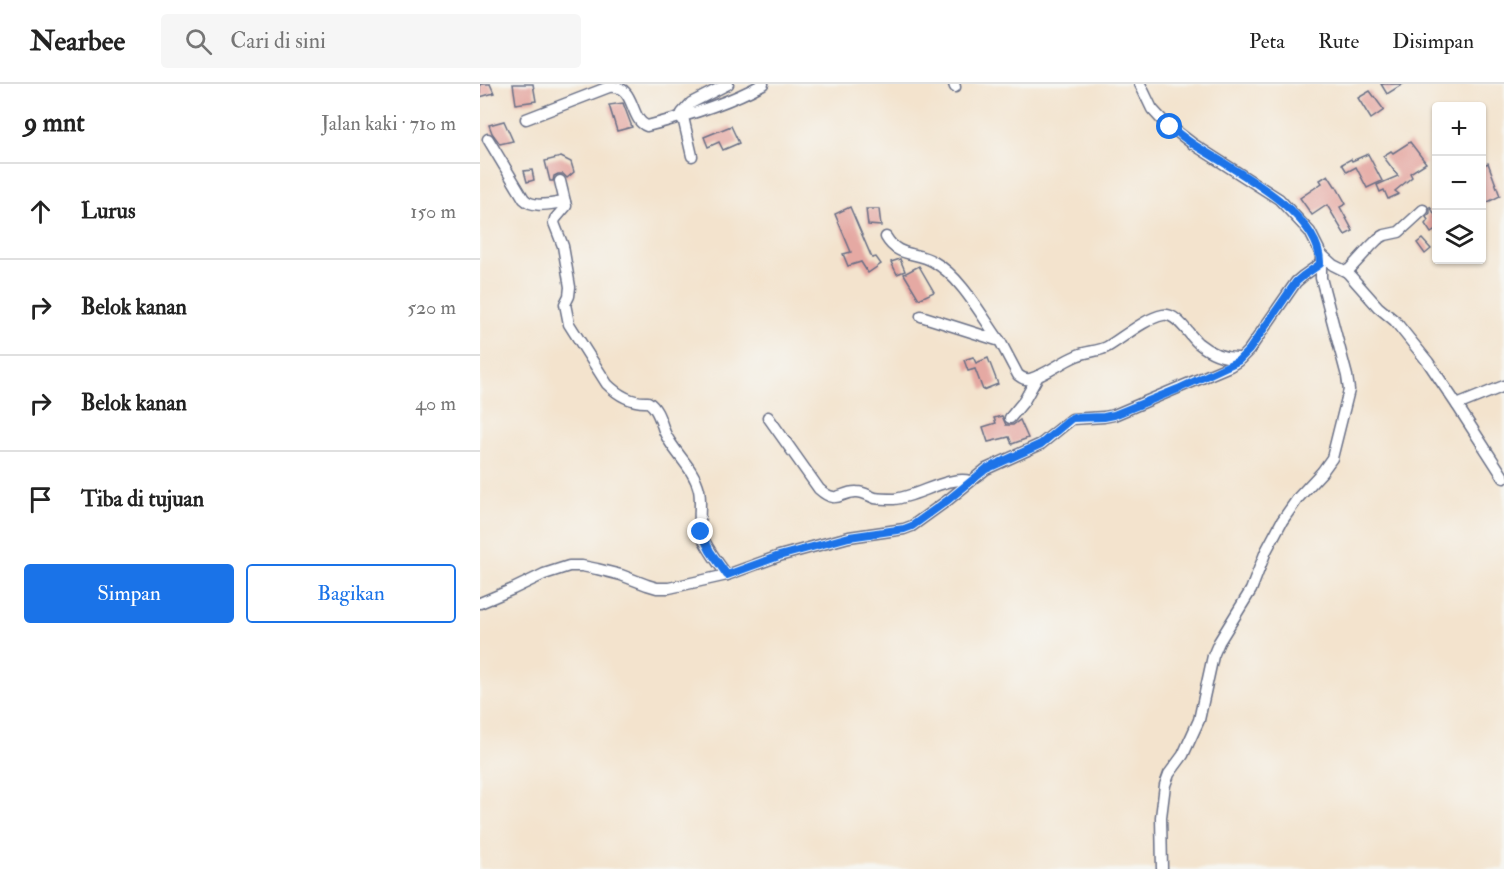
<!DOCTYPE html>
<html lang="id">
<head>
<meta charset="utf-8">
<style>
  :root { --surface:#fff; --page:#f6f6f6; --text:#222; --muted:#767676; --line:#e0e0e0; --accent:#1a73e8 }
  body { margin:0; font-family:"IM FELL Double Pica",serif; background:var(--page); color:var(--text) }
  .controls { position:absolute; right:18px; top:18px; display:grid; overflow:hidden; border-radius:6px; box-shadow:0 2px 4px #0004 }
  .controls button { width:54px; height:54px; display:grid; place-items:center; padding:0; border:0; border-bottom:2px solid var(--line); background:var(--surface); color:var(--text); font:30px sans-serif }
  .stop { position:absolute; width:18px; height:18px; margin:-14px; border:4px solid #1a73e8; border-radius:50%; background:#fff }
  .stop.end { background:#1a73e8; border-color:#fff; box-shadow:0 2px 6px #0008 }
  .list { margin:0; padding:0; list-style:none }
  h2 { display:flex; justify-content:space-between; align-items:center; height:78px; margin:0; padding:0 24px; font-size:26px }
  h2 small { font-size:20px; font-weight:400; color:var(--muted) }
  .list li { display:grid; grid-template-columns:39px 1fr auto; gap:18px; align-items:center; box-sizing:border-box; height:96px; padding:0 24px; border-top:2px solid var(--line) }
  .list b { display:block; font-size:22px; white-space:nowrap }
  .list em { font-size:20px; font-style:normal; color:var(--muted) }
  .actions { display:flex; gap:12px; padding:18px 24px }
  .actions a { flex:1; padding:14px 0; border:2px solid var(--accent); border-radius:6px; text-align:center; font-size:21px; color:var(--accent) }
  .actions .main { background:var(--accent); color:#fff }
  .icon { flex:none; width:33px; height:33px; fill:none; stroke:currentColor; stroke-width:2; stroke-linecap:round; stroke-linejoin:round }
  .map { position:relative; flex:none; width:1024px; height:785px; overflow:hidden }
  header { display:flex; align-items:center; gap:36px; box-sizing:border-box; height:84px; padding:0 30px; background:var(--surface); border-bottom:2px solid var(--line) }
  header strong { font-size:28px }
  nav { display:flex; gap:33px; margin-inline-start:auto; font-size:21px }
  .search { width:420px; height:54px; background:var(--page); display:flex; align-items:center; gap:15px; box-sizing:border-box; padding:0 21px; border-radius:6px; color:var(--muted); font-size:22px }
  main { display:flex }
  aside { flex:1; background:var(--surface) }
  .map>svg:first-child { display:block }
  .building { fill:#e5a9a3 }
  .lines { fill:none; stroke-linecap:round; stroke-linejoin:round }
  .minor-casing { stroke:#676e85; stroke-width:13 }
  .minor { stroke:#fff; stroke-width:10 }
  .route { stroke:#1a73e8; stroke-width:8 }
</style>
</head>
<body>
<header>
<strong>Nearbee</strong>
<div class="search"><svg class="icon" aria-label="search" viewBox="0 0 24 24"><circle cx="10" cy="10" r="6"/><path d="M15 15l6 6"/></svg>Cari di sini</div>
<nav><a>Peta</a><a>Rute</a><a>Disimpan</a></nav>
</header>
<main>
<aside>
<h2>9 mnt<small>Jalan kaki · 710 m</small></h2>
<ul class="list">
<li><svg class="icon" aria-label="ahead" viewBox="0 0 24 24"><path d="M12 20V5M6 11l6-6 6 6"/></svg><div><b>Lurus</b></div><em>150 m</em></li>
<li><svg class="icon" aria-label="right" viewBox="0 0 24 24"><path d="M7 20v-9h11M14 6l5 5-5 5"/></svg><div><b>Belok kanan</b></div><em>520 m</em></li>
<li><svg class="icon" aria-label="right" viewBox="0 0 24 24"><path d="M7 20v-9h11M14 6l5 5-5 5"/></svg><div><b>Belok kanan</b></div><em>40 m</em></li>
<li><svg class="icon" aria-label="arrive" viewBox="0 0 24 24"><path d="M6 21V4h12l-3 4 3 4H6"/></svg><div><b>Tiba di tujuan</b></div></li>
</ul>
<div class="actions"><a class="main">Simpan</a><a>Bagikan</a></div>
</aside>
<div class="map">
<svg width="1024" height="785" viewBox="0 0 1024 785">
  <rect width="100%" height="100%" fill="#f6f6f2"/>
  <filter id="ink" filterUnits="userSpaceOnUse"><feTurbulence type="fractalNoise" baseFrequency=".0167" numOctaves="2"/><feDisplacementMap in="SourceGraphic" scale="12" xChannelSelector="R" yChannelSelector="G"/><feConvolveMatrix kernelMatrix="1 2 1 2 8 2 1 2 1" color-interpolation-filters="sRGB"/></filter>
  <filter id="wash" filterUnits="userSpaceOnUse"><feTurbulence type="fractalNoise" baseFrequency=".008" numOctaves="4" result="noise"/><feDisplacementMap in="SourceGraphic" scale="24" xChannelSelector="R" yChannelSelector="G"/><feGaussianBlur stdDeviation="1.35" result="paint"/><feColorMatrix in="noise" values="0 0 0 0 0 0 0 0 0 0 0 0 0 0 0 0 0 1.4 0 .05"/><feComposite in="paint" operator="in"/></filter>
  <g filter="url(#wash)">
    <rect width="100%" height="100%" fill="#f3e3cd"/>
    <g id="blocks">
      <g class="building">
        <polygon points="0,0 10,0 14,9 0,13"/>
        <polygon points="33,0 53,0 56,17 36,20"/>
        <polygon points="901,0 923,0 907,10"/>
        <polygon points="890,7 904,26 891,35 878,14"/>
        <polygon points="143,19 152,43 137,47 129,21"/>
        <polygon points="24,37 33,57 20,60 12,49 9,41"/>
        <polygon points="251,42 259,59 243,66 239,58 228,63 224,53"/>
        <polygon points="930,58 946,79 930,89 932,93 915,107 919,110 908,115 904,106 900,108 897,101 918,92 903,72 911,67 913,69"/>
        <polygon points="888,70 902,97 887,104 876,83 867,88 862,80 871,75 872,77"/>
        <polygon points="81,73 91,78 94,88 87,94 83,90 78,90 74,92 73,97 70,97 65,77"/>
        <polygon points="1008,79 1020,112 1004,120 1002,116 1002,82"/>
        <polygon points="52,86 54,96 47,98 44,87"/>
        <polygon points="848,91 855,102 856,102 866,120 860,123 873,147 865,151 847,121 832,131 820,114 842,99 840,96"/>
        <polygon points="950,122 957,135 957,145 951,149 945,140 948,136 946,133 950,129"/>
        <polygon points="370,123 392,174 396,173 401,180 388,189 381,178 368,182 363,170 371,168 355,130"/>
        <polygon points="386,125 399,125 401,142 388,141"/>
        <polygon points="942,155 951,165 945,170 937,159"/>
        <polygon points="420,175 425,187 417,190 411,178"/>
        <polygon points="439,182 454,208 439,215 424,190"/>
        <polygon points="493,273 496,279 508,274 518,300 503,306 495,285 488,287 484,276"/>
        <polygon points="522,332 526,341 533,341 540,336 548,354 532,360 529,353 508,358 503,343 516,339 514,334"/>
      </g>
    </g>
  </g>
  <g filter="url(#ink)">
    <use href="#blocks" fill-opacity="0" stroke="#676e85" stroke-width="1.5"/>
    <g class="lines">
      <g class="minor-casing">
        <g id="minor">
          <polyline points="474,0 475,3"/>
          <polyline points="660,0 672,25 683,37 713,60 799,115 830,148 841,170 853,181 867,188 898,223 915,237 948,278 977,321 1024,394"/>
          <path d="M 46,35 L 129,3 C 156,0 149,36 167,42 C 207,32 247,20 283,0"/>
          <path d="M 8,55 L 44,115 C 54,125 72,119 85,118"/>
          <polyline points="212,72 202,29 211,19 248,0"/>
          <path d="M 80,97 L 86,122 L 75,135 L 74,139 L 83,162 L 90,203 L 89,212 L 85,220 L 89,240 L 127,300 C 138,311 152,319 168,318 C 178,324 181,339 185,349 C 194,369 214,384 219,406 C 222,421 217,437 222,452 C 228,466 238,479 247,491"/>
          <path d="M 406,153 C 418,174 436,167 454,178 C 481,193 501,231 519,256"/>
          <polyline points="867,188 890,163 898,155 905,151 919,148 943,126"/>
          <path d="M 441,232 L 520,257 L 538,291 C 542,294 545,296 550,295 C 566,291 581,278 596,272 C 606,267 617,268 627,263 C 644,253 664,235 683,231 C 696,228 709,251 718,259 C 730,269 745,275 761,274 L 769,266 L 816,198 L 823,192 L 840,180"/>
          <polyline points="977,321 1024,302"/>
          <path d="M 288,333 L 339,405 C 358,422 360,407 377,408 C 384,408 389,412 395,414 C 401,415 408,415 414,415 C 437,413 469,391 490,397"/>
          <polyline points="530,334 544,317 558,292"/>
          <polyline points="0,519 33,505 64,490 89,482 102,482 117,485 141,491 167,501 177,504 189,504 247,491 299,472 369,453 424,445 432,442 468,416 506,385 561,360 592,335 624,333 634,331 750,282 758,277 761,274"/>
          <polyline points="682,785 681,733 685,701 689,690 703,671 719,636 733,572 739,558 771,506 786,467 802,437 818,414 842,388 852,374 869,306 867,292 841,194 841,170"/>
        </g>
      </g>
      <use href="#minor" class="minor"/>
    </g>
  </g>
  <g class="lines" filter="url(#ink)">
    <path class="route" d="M 221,448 L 230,467 L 247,491 L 299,472 L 369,453 L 424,445 L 432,442 L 468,416 L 506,385 L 561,360 L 592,334 L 624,333 L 634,331 L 698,305 L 758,277 L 769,266 L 816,198 L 823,192 L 840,180 C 842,129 750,84 713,60 C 705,55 698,49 690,43"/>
  </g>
</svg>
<div class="controls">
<button>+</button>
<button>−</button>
<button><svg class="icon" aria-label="layers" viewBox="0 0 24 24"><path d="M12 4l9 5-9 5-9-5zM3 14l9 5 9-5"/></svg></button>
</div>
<div class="stop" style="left:690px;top:43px"></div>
<div class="stop end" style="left:221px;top:448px"></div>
</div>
</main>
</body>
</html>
